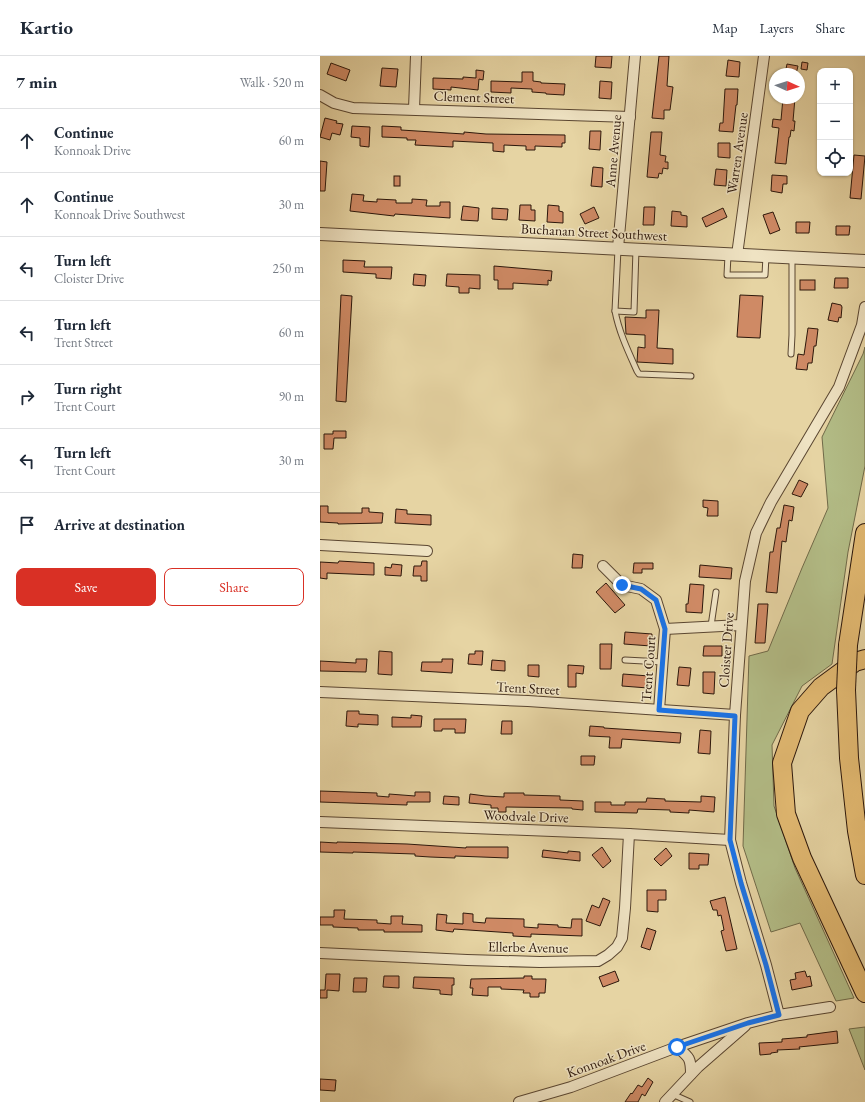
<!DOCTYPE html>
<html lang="en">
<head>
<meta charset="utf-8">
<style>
  :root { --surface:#fff; --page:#f2f2f3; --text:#1f2937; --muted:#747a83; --line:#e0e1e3; --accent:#d93025 }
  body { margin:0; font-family:"EB Garamond",serif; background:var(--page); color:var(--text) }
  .controls { position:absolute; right:12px; top:12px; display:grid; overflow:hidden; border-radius:8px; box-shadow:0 1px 3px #0004 }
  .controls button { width:36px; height:36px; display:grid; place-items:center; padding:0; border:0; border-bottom:1px solid var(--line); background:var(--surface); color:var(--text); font:20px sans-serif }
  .compass { position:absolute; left:449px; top:12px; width:36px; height:36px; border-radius:50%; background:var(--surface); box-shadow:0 1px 3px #0004; rotate:93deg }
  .stop { position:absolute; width:12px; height:12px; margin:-9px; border:3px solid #1a73e8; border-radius:50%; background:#fff }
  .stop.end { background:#1a73e8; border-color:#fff; box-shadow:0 1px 4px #0008 }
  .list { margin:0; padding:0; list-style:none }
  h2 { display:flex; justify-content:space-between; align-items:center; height:52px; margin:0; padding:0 16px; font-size:17px }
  h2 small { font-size:13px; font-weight:400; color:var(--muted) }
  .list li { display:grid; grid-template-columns:26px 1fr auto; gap:12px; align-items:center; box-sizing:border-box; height:64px; padding:0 16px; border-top:1px solid var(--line) }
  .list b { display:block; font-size:15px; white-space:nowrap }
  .list p { margin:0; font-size:13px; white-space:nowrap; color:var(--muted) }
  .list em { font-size:13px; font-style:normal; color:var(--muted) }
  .actions { display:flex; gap:8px; padding:12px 16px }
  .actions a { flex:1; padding:9px 0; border:1px solid var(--accent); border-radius:8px; text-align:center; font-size:14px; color:var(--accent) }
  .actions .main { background:var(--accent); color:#fff }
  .icon { flex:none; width:22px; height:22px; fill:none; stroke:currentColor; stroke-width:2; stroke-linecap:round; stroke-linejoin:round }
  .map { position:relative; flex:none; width:545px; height:1046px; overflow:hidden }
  header { display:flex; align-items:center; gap:24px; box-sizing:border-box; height:56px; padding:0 20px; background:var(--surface); border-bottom:1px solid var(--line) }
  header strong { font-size:19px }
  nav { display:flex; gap:22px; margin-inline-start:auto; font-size:14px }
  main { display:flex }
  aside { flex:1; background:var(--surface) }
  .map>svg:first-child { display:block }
  .green { fill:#b3bd87; stroke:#706a49 }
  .building { fill:#cf8a65; stroke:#2c170b }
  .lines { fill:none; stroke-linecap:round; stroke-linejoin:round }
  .service-casing { stroke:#5a4631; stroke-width:7 }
  .minor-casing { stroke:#5a4631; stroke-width:12 }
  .tertiary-casing { stroke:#5a4631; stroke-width:14 }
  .motorway-casing { stroke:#2c170b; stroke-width:20 }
  .service { stroke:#efe3c3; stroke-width:5 }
  .minor { stroke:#efe3c3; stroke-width:10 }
  .tertiary { stroke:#efe3c3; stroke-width:12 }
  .motorway { stroke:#e3ba72; stroke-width:18 }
  .motorway-bridge-casing { stroke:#2c170b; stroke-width:20; stroke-linecap:butt }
  .motorway-bridge { stroke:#e3ba72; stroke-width:18 }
  .route { stroke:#1a73e8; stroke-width:5 }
  .labels { text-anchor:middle; stroke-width:3; stroke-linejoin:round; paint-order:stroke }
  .street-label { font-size:14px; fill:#2c170b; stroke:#efe3c3 }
</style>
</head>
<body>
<header>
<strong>Kartio</strong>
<nav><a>Map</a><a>Layers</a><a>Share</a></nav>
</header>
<main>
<aside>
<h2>7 min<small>Walk · 520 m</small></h2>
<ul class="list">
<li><svg class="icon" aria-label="ahead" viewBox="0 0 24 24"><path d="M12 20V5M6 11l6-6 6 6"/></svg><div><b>Continue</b><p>Konnoak Drive</p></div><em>60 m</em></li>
<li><svg class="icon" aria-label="ahead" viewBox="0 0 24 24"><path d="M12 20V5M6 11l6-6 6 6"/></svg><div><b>Continue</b><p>Konnoak Drive Southwest</p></div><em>30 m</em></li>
<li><svg class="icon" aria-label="left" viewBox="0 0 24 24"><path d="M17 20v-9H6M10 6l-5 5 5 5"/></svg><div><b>Turn left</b><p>Cloister Drive</p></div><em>250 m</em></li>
<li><svg class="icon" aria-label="left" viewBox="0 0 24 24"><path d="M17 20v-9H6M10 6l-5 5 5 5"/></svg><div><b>Turn left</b><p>Trent Street</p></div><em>60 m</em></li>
<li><svg class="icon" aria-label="right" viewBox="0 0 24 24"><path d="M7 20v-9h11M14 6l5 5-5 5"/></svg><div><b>Turn right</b><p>Trent Court</p></div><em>90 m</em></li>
<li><svg class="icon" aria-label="left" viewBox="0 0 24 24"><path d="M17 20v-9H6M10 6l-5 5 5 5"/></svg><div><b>Turn left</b><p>Trent Court</p></div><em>30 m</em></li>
<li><svg class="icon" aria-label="arrive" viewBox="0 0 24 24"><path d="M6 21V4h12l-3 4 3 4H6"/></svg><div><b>Arrive at destination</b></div></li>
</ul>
<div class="actions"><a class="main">Save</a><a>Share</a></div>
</aside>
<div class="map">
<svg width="545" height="1046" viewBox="0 0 545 1046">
  <rect width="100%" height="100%" fill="#e6d4a3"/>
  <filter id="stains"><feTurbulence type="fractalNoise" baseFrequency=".005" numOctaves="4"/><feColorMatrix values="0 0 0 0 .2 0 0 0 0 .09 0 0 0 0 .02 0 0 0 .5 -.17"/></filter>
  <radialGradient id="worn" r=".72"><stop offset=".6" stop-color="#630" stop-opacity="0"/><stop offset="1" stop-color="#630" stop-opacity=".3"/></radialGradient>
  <g class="green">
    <polygon points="545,291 545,410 528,496 512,608 482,630 452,689 454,750 475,812 534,942 516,945 480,867 451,876 423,790 429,600 448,595 482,512 508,452 502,381 543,298"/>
    <polygon points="545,971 545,1014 529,973"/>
  </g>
  <g class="building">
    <polygon points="276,0 292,0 291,12 275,11"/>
    <polygon points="339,0 349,0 347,30 353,31 350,54 344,54 344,63 332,62"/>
    <polygon points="408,4 420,6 419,21 406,20"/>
    <polygon points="482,6 488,7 487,14 481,13"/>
    <polygon points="11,7 30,14 26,25 7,18"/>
    <polygon points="467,8 478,10 476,18 465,18"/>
    <polygon points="62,12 78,13 76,31 60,30"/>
    <polygon points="156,14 164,15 163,24 159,23 158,34 131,31 131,34 113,33 113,22 143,23 143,21 156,22"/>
    <polygon points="202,16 213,16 213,25 221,26 221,27 245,28 244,39 226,38 226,37 212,36 212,33 191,32 191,37 171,36 171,25 202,26"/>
    <polygon points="280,25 292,26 291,43 279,42"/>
    <polygon points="405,33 418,33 417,49 416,49 413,76 399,75 400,67 403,67"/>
    <polygon points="463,42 475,42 473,65 475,65 474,75 471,74 470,81 469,81 466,108 455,107 459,72 452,71 453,63 461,64"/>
    <polygon points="5,62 17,65 16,67 23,68 20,79 12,77 10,84 0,81"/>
    <polygon points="32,70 50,71 49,91 40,90 40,82 31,81"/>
    <polygon points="62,70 81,71 81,74 144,78 144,76 166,78 245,79 245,87 242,87 242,91 215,90 215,94 206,94 206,90 184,89 184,96 173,95 173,87 133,85 133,91 95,89 96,84 87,84 87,82 62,81"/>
    <polygon points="270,75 281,75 280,94 269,93"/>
    <polygon points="331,76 342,76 340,99 346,100 345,106 348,106 348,113 343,112 342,118 339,117 338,122 327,121"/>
    <polygon points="398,87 410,87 410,102 398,101"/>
    <polygon points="534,99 545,100 541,143 530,142"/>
    <polygon points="0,105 7,106 5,135 0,135"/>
    <polygon points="273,111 283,112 282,131 271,130"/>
    <polygon points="396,113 407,114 406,130 394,129"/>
    <polygon points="452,119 467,120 467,128 463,128 462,137 451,135"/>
    <rect x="74" y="120" width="6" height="10"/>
    <polygon points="32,138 44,139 43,145 57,146 57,143 76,144 76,147 92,147 92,143 107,144 106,150 120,150 120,146 130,146 130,162 75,158 74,160 30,155"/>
    <polygon points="200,149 211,149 211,154 215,154 215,165 199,164"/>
    <polygon points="228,149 239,150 239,155 243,156 243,167 227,166"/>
    <polygon points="143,150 159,152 158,165 141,164"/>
    <polygon points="274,151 279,162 265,168 260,158"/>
    <polygon points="324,151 335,151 334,169 323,169"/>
    <polygon points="172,152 188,153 187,164 172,163"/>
    <polygon points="403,152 407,161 386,171 382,162"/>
    <polygon points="352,155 361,156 361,159 367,160 367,171 351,170"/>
    <polygon points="453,156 460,174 450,178 443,159"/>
    <polygon points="476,166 490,166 489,177 476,177"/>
    <polygon points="516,170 530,170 529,179 516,179"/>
    <polygon points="23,204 45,205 44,211 72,211 71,223 56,222 56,218 23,216"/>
    <polygon points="174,210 232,215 231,225 228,224 228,229 193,227 193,233 178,233 178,224 174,224"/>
    <polygon points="94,218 106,219 105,230 93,229"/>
    <polygon points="127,218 160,219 160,233 149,232 149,237 139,237 139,231 126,230"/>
    <polygon points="515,222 528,222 528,232 514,232"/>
    <rect x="480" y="224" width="15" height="10"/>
    <polygon points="21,239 32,240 26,346 16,345"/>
    <polygon points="420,239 443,240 440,282 417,281"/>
    <polygon points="512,247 521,249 522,251 521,262 519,261 518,266 508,264"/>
    <polygon points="326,254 339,254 337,292 353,293 353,308 317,306 318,291 325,292 325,279 306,278 305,261 326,262"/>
    <polygon points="488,272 498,273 496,290 494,290 492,307 488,307 487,314 476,313 478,298 484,299"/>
    <polygon points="13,375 26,375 26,382 14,382 13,393 4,393 4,378 13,378"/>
    <polygon points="479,424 488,428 481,441 472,438"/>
    <polygon points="383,444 398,445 398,460 387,460 388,452 383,451"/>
    <polygon points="464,449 474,451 472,465 469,464 466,486 462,485 457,537 446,536 450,496 453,496 457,472 460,472"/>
    <polygon points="0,450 8,450 8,457 42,457 42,452 49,452 49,456 63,457 62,467 18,468 18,467 0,466"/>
    <polygon points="76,453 87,454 87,458 111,459 111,469 75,467"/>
    <polygon points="253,498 263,499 262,512 252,512"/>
    <polygon points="19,505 54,507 54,519 7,517 7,523 0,522 0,506 18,507"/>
    <polygon points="102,505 107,505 107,525 101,525 101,520 93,520 94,510 101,510"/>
    <polygon points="314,507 333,507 333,513 322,513 322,517 313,517"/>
    <polygon points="72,508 82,509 81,520 65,519 65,511 71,512"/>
    <polygon points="380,509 412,512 411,523 379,521"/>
    <polygon points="286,527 305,549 295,557 276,536"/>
    <polygon points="370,528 384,529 382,557 366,556 366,548 368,548"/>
    <polygon points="438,548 448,548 445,587 435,587"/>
    <polygon points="305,576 332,578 331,590 304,588"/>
    <polygon points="280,588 292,588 291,613 280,613"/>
    <polygon points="384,590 402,590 402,600 383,600"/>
    <polygon points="59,595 72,596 72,619 58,618"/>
    <polygon points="155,595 163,595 162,609 148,608 149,598 155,598"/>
    <polygon points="36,603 47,603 46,616 0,615 0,605 36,607"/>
    <polygon points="122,603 133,603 132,617 101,615 102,606 122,606"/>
    <polygon points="172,604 185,605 185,615 171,614"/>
    <polygon points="208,609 219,609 219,621 208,620"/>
    <polygon points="248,609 264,610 263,618 256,617 256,631 248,631"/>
    <polygon points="359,611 371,612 369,630 357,629"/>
    <polygon points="383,616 395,616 394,638 383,637"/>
    <polygon points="303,618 329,620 328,632 302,630"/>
    <polygon points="27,655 39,655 39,658 58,659 58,669 38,668 38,671 26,670"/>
    <polygon points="91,659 102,660 101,671 72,671 72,661 91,662"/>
    <polygon points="114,663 146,663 145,677 135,677 135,673 122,673 122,675 114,675"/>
    <polygon points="182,665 192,665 192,678 181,678"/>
    <polygon points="270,670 284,671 284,672 361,677 360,687 302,683 301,692 289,692 290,681 269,680"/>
    <polygon points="380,674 391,675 390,698 378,697"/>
    <polygon points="261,700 275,700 274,709 261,709"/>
    <polygon points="0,735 57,737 57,740 69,741 69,738 95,740 95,736 110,736 110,746 87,746 87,749 0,746"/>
    <polygon points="184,737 204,737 204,739 240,740 240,744 263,745 263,754 252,753 252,752 186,751 186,756 178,756 178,752 171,752 171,749 149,747 150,738 165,740 184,741"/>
    <polygon points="124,740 139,741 139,749 123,748"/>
    <polygon points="381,740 395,741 394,756 369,754 369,757 350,756 350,754 318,753 317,757 275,756 275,746 291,746 291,749 305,749 305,746 326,746 327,742 345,743 345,745 381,746"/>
    <polygon points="0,786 17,787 17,786 87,788 146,792 146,791 188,791 188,802 135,800 135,802 110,801 95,800 95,798 33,796 33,797 0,796"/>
    <polygon points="282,791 291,805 283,812 272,799"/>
    <polygon points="346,792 352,800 341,810 334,803"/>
    <polygon points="223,794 248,797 248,795 260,796 260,805 222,801"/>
    <polygon points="369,797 389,798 388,809 379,809 379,813 369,813"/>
    <polygon points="327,834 346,834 346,844 338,844 338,856 327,855"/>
    <polygon points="405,841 417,893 406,895 401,875 404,874 401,859 398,860 397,854 393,854 390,845"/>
    <polygon points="283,842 290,845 280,870 266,865 272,849 279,852"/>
    <polygon points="14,854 25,854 24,863 57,864 57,867 71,868 71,860 83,860 82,868 102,869 102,876 64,876 64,874 38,874 38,872 13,871 13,869 0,869 0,861 14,861"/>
    <polygon points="143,857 153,858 153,866 165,867 166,862 204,863 204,871 218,872 218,868 238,869 238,871 251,872 252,863 262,863 262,880 211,878 211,881 193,880 193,877 134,873 133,876 116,874 117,858 127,859 126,867 143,868"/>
    <polygon points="327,872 336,875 330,894 321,891"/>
    <polygon points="295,915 299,925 283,931 279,921"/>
    <polygon points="485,915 487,921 490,920 492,930 472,934 470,924 476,923 475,917"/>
    <polygon points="6,918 20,918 19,935 7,934 7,942 0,942 0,934 5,934"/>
    <polygon points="64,920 79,920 79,932 63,931"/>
    <polygon points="204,920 212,920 212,923 226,923 225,937 219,937 219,941 210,941 210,937 203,937 204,934 181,933 181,931 168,931 168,940 152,939 153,932 150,932 151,923 204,922"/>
    <polygon points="94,921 134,922 134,929 132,929 132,939 120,938 120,934 93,932"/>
    <polygon points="34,922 47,922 46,936 33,936"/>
    <polygon points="517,975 518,987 479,991 480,993 457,994 458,996 451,997 451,998 440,999 439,987 462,986 462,983 487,981 487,979"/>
    <polygon points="328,1022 333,1026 325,1040 322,1038 318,1046 305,1046 311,1037 312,1038 318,1029 322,1031"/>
    <polygon points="0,1023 16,1024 15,1035 0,1034"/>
  </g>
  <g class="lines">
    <g class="service-casing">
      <g id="service">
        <path d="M 298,193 L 295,255 C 299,276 308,295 317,315 L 319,318 L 371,320"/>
        <polyline points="408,199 407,219 445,219 446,200"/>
        <polyline points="295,255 314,256 316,193"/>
        <polyline points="471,298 472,279 472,202"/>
        <polyline points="391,570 396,536"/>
        <polyline points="305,604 343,606"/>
        <polyline points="352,1038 370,1046"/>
      </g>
    </g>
    <g class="minor-casing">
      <g id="minor">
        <polyline points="0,39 14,47 33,52 310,61"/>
        <polyline points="94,53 96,0"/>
        <polyline points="298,192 315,0"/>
        <polyline points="417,199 444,0"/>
        <polyline points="0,489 107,495"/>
        <polyline points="283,510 302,529 321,533 336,544 345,573 339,654"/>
        <polyline points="345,573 421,569"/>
        <polyline points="0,636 208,645 415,659"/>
        <polyline points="0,766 309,778 410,784"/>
        <polyline points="0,897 147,904 220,906 278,905 288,899 297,891 302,882 305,852 309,778"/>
        <polyline points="459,959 446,909 421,827 410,784 415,659 425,525 436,477 451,446 519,331 542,269 545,251"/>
        <path d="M 357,991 C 369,1001 371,1002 371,1018"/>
        <polyline points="199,1046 251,1031 357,991 428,967 459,959 510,951"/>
        <polyline points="345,1046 378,1011 425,970"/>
      </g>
    </g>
    <g class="tertiary-casing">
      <polyline id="tertiary" points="0,178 545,205"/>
    </g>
    <g class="motorway-casing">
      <g id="motorway">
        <polyline points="528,589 545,477"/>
        <polyline points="545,603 535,606 501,631 480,655 462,707 466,758 482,802 545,937"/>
        <polyline points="526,634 529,702 537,775 545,819"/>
      </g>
    </g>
    <use href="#service" class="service"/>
    <use href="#minor" class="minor"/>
    <use href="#tertiary" class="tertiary"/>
    <use href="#motorway" class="motorway"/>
    <g class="motorway-bridge-casing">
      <polyline id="motorway-bridge" points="526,634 528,589"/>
    </g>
    <use href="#motorway-bridge" class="motorway-bridge"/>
  </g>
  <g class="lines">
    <polyline class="route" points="302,529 321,533 336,544 345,573 339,654 415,660 410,784 421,827 446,909 459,959 428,967 357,991"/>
  </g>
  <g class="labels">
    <g class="street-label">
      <text transform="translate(154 41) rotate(2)" y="5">Clement Street</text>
      <text transform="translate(293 95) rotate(-85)" y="5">Anne Avenue</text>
      <text transform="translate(417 97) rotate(-82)" y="5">Warren Avenue</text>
      <text transform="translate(274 176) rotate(3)" y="5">Buchanan Street Southwest</text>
      <text transform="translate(406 594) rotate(-86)" y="5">Cloister Drive</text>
      <text transform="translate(328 613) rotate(-86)" y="5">Trent Court</text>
      <text transform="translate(208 632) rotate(3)" y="5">Trent Street</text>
      <text transform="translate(206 760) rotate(2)" y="5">Woodvale Drive</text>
      <text transform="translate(208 891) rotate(1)" y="5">Ellerbe Avenue</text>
      <text transform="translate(286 1003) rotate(-20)" y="5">Konnoak Drive</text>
    </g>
  </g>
  <rect width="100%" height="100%" filter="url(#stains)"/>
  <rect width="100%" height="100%" fill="url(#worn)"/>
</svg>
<div class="controls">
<button>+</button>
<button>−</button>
<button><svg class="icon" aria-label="locate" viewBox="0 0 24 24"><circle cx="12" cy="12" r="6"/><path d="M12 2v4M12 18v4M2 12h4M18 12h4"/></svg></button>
</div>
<svg class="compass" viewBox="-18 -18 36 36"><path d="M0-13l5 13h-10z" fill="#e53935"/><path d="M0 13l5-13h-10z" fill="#747a83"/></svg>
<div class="stop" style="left:357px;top:991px"></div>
<div class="stop end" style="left:302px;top:529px"></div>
</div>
</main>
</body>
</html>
